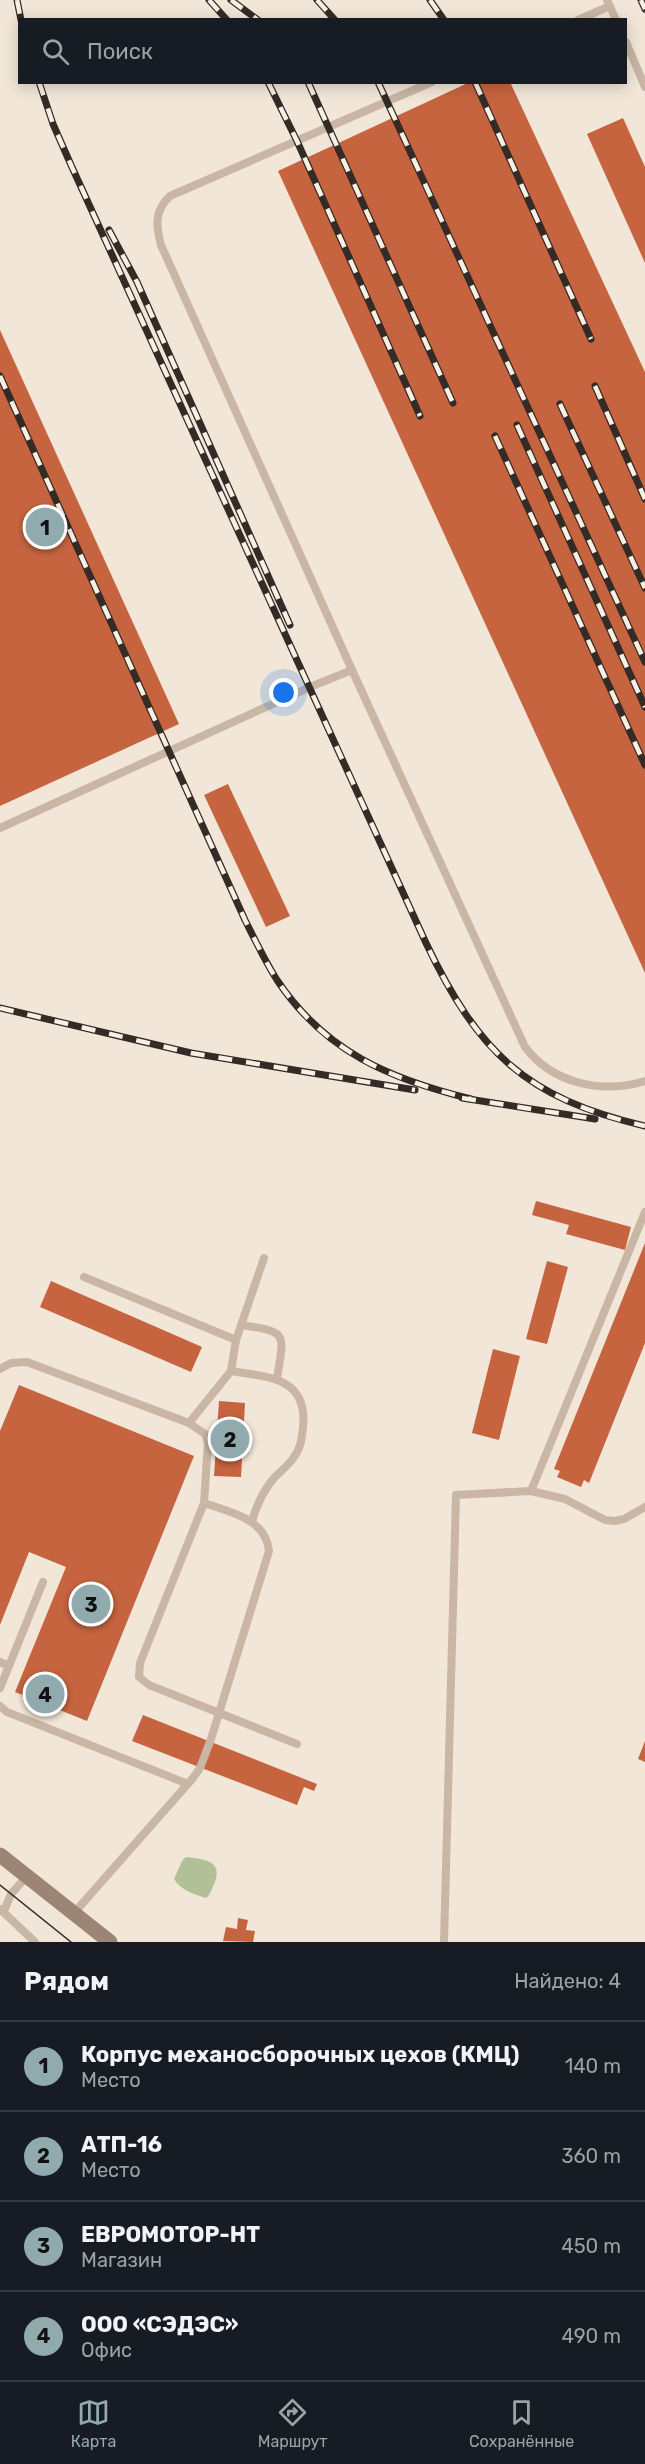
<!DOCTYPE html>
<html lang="ru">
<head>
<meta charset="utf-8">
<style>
  :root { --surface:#171b24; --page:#242831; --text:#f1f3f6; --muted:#9ea1a6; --line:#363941; --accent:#91aaae }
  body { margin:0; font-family:Rubik,sans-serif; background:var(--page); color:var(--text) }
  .you { position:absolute; left:284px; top:693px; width:21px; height:21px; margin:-15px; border:4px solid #fff; border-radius:50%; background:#1a73e8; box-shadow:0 0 0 9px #1a73e833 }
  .badge { display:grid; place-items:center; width:39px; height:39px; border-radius:50%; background:var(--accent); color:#111; font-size:20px; font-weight:700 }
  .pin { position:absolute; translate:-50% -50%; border:3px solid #fff; box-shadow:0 2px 6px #0006 }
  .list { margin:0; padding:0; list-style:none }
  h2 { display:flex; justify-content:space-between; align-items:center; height:78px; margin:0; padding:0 24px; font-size:26px }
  h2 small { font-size:20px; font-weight:400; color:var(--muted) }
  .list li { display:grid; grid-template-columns:39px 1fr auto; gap:18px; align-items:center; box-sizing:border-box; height:90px; padding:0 24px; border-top:2px solid var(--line) }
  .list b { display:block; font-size:22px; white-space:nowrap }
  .list p { margin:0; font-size:20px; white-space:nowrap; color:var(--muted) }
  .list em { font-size:20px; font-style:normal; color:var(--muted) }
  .icon { flex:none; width:33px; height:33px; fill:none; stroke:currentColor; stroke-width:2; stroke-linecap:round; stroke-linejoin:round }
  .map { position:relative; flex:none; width:645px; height:1942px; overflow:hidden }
  .search { position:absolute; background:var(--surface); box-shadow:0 3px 15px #0003; left:18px; right:18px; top:18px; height:66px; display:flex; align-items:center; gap:15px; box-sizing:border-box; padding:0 21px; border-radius:0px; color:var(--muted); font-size:22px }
  .sheet { height:438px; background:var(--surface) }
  nav { display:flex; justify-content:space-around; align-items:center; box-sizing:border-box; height:84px; border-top:2px solid var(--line); background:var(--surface); font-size:16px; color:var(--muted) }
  nav a { display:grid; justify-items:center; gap:3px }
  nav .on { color:var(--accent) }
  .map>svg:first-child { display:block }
  .green { fill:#b2c098 }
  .building { fill:#c76440 }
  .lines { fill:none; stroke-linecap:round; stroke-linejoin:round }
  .lane { stroke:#c9b6a4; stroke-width:8 }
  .secondary { stroke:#9d8576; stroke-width:15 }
  .tram { stroke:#342b26; stroke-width:1.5 }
  .rail-casing { stroke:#342b26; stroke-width:7 }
  .rail { stroke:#f9f0e4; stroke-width:4.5; stroke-dasharray:14; stroke-linecap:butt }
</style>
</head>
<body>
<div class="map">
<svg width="645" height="1942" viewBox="0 0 645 1942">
  <rect width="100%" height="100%" fill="#f1e6d8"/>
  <path class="green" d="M 186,1857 C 203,1859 223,1860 215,1882 C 212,1888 211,1894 206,1898 C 194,1894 180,1890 174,1879 L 182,1861 Z"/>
  <g class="building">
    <polygon points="470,82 510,82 645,372 645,973 278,171"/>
    <polygon points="623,118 645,167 645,263 587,134"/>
    <polygon points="0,330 179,724 0,806"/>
    <polygon points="228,784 290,916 266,927 204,795"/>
    <polygon points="536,1201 631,1227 625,1250 566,1234 569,1225 532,1215"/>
    <polygon points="645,1243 645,1343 589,1483 584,1480 581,1487 557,1477 560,1471 554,1469"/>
    <polygon points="547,1261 568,1267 547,1344 526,1339"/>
    <polygon points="51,1281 202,1347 191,1372 40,1307"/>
    <polygon points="493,1349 520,1356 499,1440 472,1433"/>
    <polygon points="19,1385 194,1456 87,1721 15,1692 66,1567 29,1552 0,1625 0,1431"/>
    <polygon points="219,1401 245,1403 241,1477 214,1476"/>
    <polygon points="143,1715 317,1784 314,1791 304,1787 297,1805 132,1741"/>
    <polygon points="645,1741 645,1762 638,1759"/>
    <polygon points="238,1918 248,1920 246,1930 255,1931 253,1942 223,1941 226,1927 237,1929"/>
  </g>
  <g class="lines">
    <g class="lane">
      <polyline points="607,0 616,20"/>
      <polyline points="578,20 610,6"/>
      <polyline points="626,42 645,87"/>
      <path d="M 432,82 L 170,196 C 154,211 156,226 161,245 L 352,670 L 525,1047 C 553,1084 602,1094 645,1081"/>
      <polyline points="0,828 310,687 352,670"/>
      <polyline points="84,1277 236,1340 231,1371 189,1423"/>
      <path d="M 241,1325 C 289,1332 284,1333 277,1379"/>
      <polyline points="236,1340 264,1258"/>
      <polyline points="0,1369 11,1363 27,1362 189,1423 205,1434 208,1442 204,1503 140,1663 139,1677 149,1685 297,1744"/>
      <path d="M 231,1371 C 268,1377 308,1377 303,1427 C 302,1437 301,1448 294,1457 C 289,1465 282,1470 275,1477 C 263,1490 257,1504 252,1521"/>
      <polyline points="531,1491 645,1212"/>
      <polyline points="0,1662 9,1666"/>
      <polyline points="0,1688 43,1582"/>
      <polyline points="0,1706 7,1712 188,1784"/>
      <polyline points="0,1909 35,1942"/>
      <polyline points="4,1911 11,1894 27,1876"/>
      <path d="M 74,1913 L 193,1778 L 200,1768 L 211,1739 L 269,1551 C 266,1518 229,1512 204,1503"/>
      <polyline points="444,1942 456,1495 531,1491 565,1499 605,1520 615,1521 624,1519 645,1507"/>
    </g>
    <polyline class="secondary" points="0,1855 110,1942"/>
    <polyline class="tram" points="0,1885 71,1942"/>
    <g class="rail-casing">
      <g id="rail">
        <polyline points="17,0 21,20"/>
        <polyline points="209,0 227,20"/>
        <polyline points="231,0 258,20"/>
        <polyline points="317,0 335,20"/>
        <polyline points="430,0 444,20"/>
        <polyline points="641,0 645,9"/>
        <path d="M 39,82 L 53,124 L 71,165 L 426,943 C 478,1052 525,1098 645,1126"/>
        <polyline points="268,82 297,141 420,416"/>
        <polyline points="308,82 453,403"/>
        <polyline points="378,82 645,662"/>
        <polyline points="475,82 591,339"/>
        <polyline points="109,230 137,282 290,625"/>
        <path d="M 0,376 L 245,920 C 255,940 265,961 277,980 C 325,1052 390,1079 471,1099"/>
        <polyline points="595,386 645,499"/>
        <polyline points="560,404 645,588"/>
        <polyline points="517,425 645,707"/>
        <polyline points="495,436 645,765"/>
        <polyline points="0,1008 191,1053 415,1090"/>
        <polyline points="462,1098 595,1119"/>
      </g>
    </g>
    <use href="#rail" class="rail"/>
  </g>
</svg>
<div class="you"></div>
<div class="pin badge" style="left:45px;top:527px">1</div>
<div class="pin badge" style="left:230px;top:1439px">2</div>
<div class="pin badge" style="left:91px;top:1604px">3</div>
<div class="pin badge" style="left:45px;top:1694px">4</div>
<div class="search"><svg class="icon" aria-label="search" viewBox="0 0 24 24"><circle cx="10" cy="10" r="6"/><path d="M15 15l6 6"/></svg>Поиск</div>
</div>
<section class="sheet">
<h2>Рядом<small>Найдено: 4</small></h2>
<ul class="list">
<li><span class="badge">1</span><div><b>Корпус механосборочных цехов (КМЦ)</b><p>Место</p></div><em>140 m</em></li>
<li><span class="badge">2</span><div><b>АТП-16</b><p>Место</p></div><em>360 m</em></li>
<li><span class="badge">3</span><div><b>ЕВРОМОТОР-НТ</b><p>Магазин</p></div><em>450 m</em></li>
<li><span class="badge">4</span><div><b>ООО «СЭДЭС»</b><p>Офис</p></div><em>490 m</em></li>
</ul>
</section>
<nav>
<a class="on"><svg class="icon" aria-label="map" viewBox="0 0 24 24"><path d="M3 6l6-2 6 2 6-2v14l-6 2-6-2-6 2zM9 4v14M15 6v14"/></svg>Карта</a>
<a><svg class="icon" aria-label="directions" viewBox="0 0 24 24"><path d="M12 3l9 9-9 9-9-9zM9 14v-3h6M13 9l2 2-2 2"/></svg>Маршрут</a>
<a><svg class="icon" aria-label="saved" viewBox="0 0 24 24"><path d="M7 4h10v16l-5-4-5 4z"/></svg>Сохранённые</a>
</nav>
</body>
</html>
